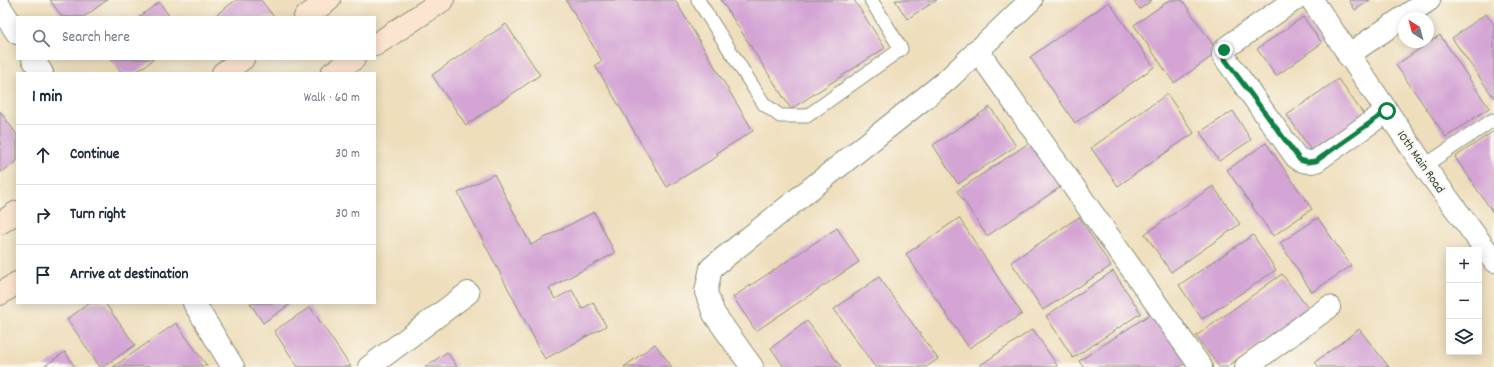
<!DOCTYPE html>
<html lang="en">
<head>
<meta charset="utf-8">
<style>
  :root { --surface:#fff; --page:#f2f2f3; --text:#1f2937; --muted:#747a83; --line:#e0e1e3 }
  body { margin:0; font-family:Dekko,sans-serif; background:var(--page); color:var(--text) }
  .controls { position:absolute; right:12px; bottom:12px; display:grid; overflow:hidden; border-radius:0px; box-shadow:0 2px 10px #0003 }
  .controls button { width:36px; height:36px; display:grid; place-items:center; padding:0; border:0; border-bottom:1px solid var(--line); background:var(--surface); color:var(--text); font:20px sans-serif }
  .compass { position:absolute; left:1398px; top:12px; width:36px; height:36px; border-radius:50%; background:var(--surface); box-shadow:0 2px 10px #0003; rotate:324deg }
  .stop { position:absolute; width:12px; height:12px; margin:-9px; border:3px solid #0b8043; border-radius:50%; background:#fff }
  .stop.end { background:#0b8043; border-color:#fff; box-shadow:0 1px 4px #0008 }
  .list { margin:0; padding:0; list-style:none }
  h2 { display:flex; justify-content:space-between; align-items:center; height:52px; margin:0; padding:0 16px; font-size:17px }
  h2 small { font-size:13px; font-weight:400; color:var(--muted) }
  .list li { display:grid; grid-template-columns:26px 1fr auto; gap:12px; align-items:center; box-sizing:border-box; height:60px; padding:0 16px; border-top:1px solid var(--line) }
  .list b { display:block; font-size:15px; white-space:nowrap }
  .list em { font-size:13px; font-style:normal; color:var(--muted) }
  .icon { flex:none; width:22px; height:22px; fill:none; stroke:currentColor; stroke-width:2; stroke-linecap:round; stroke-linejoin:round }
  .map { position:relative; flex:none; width:1494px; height:367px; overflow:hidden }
  .search { position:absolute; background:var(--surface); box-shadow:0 2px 10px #0003; left:16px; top:16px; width:360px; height:44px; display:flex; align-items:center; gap:10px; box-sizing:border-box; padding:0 14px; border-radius:0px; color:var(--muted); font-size:15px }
  .panel { position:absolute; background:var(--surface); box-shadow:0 2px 10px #0003; left:16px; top:72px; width:360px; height:232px; border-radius:0px }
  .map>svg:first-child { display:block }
  .building { fill:#d4a4d5 }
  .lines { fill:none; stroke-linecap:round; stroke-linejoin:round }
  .lane-casing { stroke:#868e78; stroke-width:15 }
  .street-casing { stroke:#868e78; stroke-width:24 }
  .secondary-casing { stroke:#868e78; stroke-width:24 }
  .lane { stroke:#fff; stroke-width:13 }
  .street { stroke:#fff; stroke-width:22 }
  .secondary { stroke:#fce5d0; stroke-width:22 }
  .route { stroke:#0b8043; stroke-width:5 }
  .labels { text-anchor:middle; stroke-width:4; stroke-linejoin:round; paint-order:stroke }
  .street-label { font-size:13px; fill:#1f3d34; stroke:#fbf7ec }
</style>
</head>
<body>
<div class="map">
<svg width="1494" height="367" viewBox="0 0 1494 367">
  <rect width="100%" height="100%" fill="#fbf7ec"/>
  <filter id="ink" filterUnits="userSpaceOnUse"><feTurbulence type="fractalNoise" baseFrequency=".025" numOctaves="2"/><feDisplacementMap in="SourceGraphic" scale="8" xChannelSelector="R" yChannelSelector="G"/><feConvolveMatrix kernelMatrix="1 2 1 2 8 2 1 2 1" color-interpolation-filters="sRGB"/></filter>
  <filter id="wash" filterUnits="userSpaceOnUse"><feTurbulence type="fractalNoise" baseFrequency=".012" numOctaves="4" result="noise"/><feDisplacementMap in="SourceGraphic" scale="16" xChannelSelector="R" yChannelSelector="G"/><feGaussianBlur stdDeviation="0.9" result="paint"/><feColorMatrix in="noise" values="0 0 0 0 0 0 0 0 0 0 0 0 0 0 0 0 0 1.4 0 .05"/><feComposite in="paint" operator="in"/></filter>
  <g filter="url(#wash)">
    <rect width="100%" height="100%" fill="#eedebc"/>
    <g id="blocks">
      <g class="building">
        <polygon points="50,0 107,0 84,17 62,17"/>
        <polygon points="236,0 261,0 274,17 213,17"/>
        <polygon points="566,0 675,0 753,131 717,153 718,156 667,187 595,65 602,61"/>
        <polygon points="721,0 854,0 885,48 791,109"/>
        <polygon points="895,0 937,0 907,19"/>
        <polygon points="1133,0 1152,0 1140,9"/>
        <polygon points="1170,0 1182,0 1218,52 1174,83 1134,25"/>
        <polygon points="1349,0 1370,0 1355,10"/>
        <polygon points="159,2 170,17 139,17"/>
        <polygon points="1109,2 1154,67 1075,123 1030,57"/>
        <polygon points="1486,14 1494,25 1494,98 1452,38"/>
        <polygon points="1303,17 1322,43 1276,76 1257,49"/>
        <polygon points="506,24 540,75 466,125 432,75"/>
        <polygon points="1440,35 1489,108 1446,137 1396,65"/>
        <polygon points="111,59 154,59 135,73 122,73"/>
        <polygon points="1338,79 1365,116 1313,153 1287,115"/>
        <polygon points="1167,94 1194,133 1118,186 1091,148"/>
        <polygon points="990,107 1016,146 958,184 933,145"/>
        <polygon points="0,111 17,135 17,161 0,173"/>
        <polygon points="1233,111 1251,140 1219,161 1200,132"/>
        <polygon points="1494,131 1494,214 1455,157"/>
        <polygon points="1032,141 1062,186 987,236 957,191"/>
        <polygon points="1266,143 1312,209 1273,236 1227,170"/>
        <polygon points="494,174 531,245 594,212 615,253 549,288 555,299 572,290 582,309 593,302 606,326 545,359 458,193"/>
        <polygon points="1213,186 1240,224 1171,272 1145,234"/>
        <polygon points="1079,217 1111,266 1043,310 1011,262"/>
        <polygon points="959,218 1022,314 969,348 906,254"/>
        <polygon points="1318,218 1351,266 1312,292 1280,243"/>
        <polygon points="837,228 859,262 756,331 733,297"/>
        <polygon points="1253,235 1276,270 1202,319 1179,285"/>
        <polygon points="1113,271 1141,313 1073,358 1046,316"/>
        <polygon points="1282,274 1308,308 1227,367 1219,367 1196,336"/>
        <polygon points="879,277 938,359 926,367 875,367 834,309"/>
        <polygon points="90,303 105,303 135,345 103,367 100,367 67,319"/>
        <polygon points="250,303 292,303 263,323"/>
        <polygon points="310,307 351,367 298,367 274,331"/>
        <polygon points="1155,311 1188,361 1180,367 1083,367 1079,361"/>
        <polygon points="807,321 841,367 784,367 771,348"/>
        <polygon points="176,323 207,366 113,367"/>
        <polygon points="1033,329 1058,367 980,367 979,366"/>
        <polygon points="1359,329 1389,367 1319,367 1315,362"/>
        <polygon points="655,344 672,367 624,367"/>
        <polygon points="65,352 75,367 43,367"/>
        <polygon points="447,352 457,367 425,367"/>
      </g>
    </g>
  </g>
  <g filter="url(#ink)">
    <use href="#blocks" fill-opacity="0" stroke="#868e78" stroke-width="1"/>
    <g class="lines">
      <g class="lane-casing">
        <g id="lane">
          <polyline points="698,0 764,104 780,116 807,116 901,49 871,0"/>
          <polyline points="1424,166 1493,120"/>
        </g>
      </g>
      <g class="street-casing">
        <g id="street">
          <path d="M 1294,0 L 1227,47 L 1224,50 L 1223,55 L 1296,157 C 1302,162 1308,163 1316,161 L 1387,111"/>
          <polyline points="1312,0 1424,166 1494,261"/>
          <polyline points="0,7 17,33"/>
          <polyline points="977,50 1201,367"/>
          <polyline points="1348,55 1429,0"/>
          <polyline points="33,59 42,73"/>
          <polyline points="194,303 233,367"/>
          <polyline points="369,367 468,293"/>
          <polyline points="752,367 714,314 706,292 711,268 946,81 1031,0"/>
          <polyline points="1246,367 1329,307"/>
        </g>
      </g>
      <g class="secondary-casing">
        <g id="secondary">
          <polyline points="305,17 329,0"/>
          <polyline points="375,45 443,0"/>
          <polyline points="223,73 243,59"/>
          <polyline points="332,73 354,59"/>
          <polyline points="0,223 17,212"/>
          <polyline points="0,294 17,283"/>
        </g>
      </g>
      <use href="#lane" class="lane"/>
      <use href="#street" class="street"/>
      <use href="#secondary" class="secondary"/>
    </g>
  </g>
  <g class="lines" filter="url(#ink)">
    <polyline class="route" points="1224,50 1224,58 1300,160 1307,162 1316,161 1387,111"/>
  </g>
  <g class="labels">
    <g class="street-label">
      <text transform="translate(1422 161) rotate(55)" y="5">10th Main Road</text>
    </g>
  </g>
</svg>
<div class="controls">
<button>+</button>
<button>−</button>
<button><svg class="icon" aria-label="layers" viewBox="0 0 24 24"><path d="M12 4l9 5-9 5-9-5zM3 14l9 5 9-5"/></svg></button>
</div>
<svg class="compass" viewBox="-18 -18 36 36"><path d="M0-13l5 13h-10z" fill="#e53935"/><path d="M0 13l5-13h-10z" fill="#747a83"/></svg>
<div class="stop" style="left:1387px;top:111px"></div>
<div class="stop end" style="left:1224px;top:50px"></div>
<div class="search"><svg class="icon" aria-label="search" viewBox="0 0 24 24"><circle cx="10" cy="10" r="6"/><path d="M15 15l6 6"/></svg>Search here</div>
<section class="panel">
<h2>1 min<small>Walk · 60 m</small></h2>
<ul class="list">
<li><svg class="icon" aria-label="ahead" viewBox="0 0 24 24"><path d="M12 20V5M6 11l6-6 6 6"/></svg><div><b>Continue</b></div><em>30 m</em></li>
<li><svg class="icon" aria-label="right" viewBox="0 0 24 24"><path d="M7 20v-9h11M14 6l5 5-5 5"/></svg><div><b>Turn right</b></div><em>30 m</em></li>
<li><svg class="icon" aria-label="arrive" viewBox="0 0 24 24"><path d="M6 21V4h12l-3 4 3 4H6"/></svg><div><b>Arrive at destination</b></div></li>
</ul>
</section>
</div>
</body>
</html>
